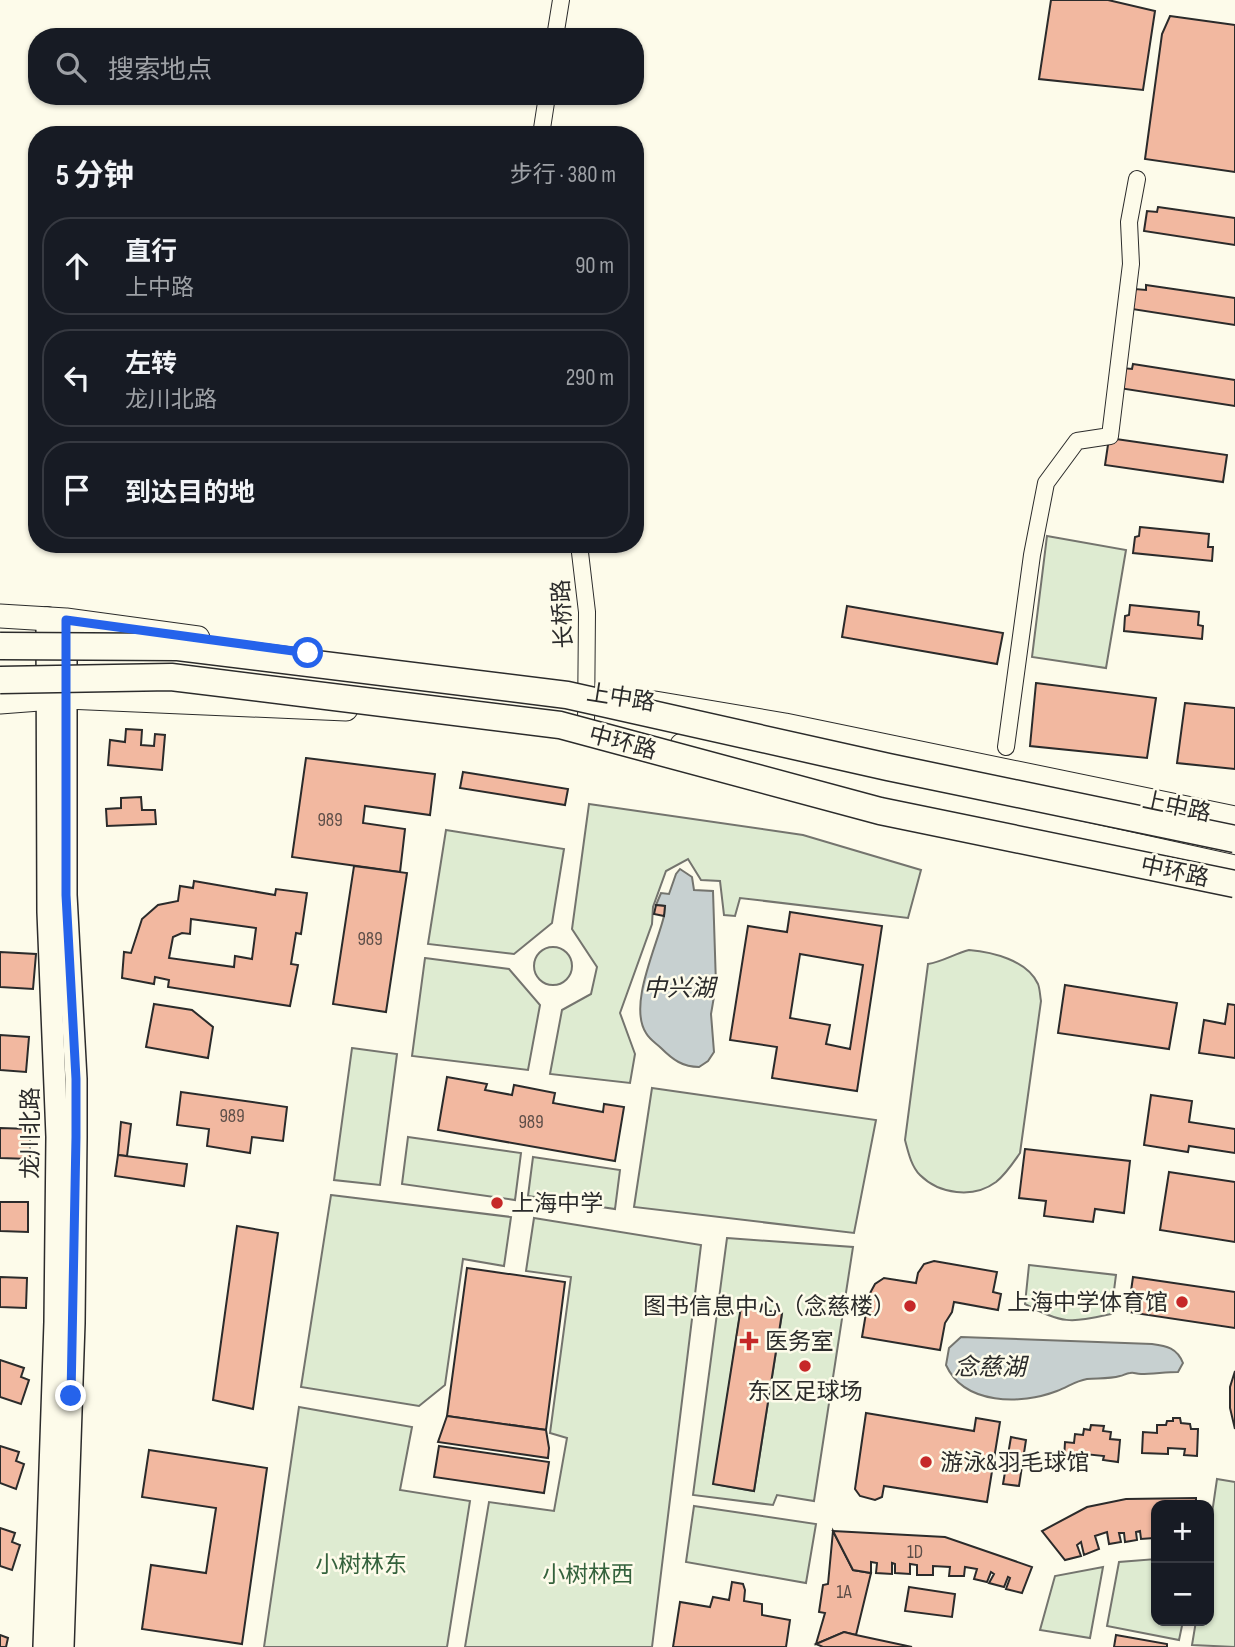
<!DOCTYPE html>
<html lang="zh">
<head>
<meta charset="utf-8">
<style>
  :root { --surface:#171b24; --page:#242831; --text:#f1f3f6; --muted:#9ea1a6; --line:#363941 }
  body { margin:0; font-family:"Sofia Sans Condensed","Noto Sans SC",sans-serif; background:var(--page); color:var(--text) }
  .controls { position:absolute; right:21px; bottom:21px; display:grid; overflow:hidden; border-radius:14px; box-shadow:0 2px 5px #0004 }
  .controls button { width:63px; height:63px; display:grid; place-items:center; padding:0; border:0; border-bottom:2px solid var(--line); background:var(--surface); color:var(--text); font:35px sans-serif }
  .stop { position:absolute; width:21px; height:21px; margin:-16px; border:5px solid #2563eb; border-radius:50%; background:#fff }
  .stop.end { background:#2563eb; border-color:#fff; box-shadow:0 2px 7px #0008 }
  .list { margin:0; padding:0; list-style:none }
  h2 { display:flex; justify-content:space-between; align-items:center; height:91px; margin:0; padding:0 28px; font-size:30px }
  h2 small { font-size:23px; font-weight:400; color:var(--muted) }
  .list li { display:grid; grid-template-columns:46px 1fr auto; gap:21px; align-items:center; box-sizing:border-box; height:98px; margin:0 14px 14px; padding:0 14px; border:2px solid var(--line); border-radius:28px }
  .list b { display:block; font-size:26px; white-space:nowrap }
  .list p { margin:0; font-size:23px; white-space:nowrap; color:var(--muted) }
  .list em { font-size:23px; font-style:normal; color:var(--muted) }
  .icon { flex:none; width:38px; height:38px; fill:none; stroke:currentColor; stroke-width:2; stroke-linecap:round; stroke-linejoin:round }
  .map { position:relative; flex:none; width:1235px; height:1647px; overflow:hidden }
  .search { position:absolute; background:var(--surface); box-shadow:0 2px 5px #0004; left:28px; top:28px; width:616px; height:77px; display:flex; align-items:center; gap:18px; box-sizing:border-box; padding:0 24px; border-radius:28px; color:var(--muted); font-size:26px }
  .panel { position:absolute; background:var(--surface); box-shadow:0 2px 5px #0004; left:28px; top:126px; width:616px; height:427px; border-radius:28px }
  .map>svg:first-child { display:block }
  .green { fill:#deebd1; stroke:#74746e; stroke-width:2; fill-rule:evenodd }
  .water { fill:#c7d0d0; stroke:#74746e; stroke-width:2 }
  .building { fill:#f2b8a0; stroke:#2b2b2b; stroke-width:2; fill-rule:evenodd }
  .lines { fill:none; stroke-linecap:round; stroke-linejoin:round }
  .minor-casing { stroke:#2b2b2b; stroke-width:18 }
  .tertiary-casing { stroke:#2b2b2b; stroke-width:24 }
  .secondary-casing { stroke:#2b2b2b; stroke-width:25 }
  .minor { stroke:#fdfbea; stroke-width:16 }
  .tertiary { stroke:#fdfbea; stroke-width:21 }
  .secondary { stroke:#fdfbea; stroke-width:23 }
  .trunk-bridge-casing { stroke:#2b2b2b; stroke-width:29; stroke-linecap:butt }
  .trunk-bridge { stroke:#fdfbea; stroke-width:26 }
  .route { stroke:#2563eb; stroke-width:9 }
  .poi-dot { fill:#c62828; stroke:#fdfbea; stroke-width:2.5 }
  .labels { text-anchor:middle; stroke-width:5; stroke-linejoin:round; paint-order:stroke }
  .number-label { font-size:19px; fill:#5d4e48 }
  .street-label { font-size:23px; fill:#2b2b2b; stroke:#fdfbea }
  .poi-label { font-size:23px; fill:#2b2b2b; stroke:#fdfbea; text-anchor:start }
  .park-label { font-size:23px; fill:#34623c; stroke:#fdfbea }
  .water-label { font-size:24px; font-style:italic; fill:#2b2b2b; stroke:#fdfbea }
</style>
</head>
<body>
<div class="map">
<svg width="1235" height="1647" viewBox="0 0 1235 1647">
  <rect width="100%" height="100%" fill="#fdfbea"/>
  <g class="green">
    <polygon points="1047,536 1126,550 1106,668 1032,657"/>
    <polygon points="589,804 803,835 921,870 908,918 740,898 735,916 724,915 720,881 701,880 688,859 666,871 653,907 652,924 620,1013 635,1054 630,1083 550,1074 562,1010 591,994 597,967 572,929"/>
    <polygon points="446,830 564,849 552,923 514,954 428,944"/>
    <circle cx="553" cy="966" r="19"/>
    <path d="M 969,950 C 992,952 1027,960 1038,984 C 1040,989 1040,996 1041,1001 L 1020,1153 C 1013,1163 1006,1174 996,1182 C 973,1199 939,1194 920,1175 C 911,1166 908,1151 905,1140 L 928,964 C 942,962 954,954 969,950 Z"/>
    <polygon points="425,958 509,969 540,1005 528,1070 412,1056"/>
    <polygon points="352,1048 397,1054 380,1185 334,1180"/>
    <polygon points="652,1088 876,1120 854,1233 634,1207"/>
    <polygon points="408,1137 521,1153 515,1200 402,1184"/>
    <polygon points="533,1157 620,1170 615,1209 528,1196"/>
    <polygon points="331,1195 511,1217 504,1266 463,1259 445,1385 419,1406 301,1387"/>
    <polygon points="534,1218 701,1245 652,1647 465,1647 489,1502 554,1511 567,1438 550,1433 571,1277 526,1271"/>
    <path d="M 727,1238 L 853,1247 L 814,1501 L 777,1495 L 773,1505 L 693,1495 ZM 741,1308 L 782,1314 L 754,1491 L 714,1484 Z"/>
    <path d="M 1029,1265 L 1116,1275 L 1111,1314 C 1070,1323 1062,1324 1025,1304 Z"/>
    <polygon points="299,1407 412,1427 400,1490 470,1501 447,1647 264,1647"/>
    <polygon points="1217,1479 1235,1482 1235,1647 1192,1645 1196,1621 1209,1621 1209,1534"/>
    <polygon points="694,1506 816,1524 806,1583 686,1562"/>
    <polygon points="1156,1559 1156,1621 1183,1621 1179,1640 1107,1626 1119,1562"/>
    <polygon points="1103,1567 1090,1638 1040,1630 1055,1576"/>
  </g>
  <g class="water">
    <path d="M 680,869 L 692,877 L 694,890 L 713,891 L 716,985 L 711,1014 L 714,1052 L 708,1061 L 699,1067 C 683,1067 673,1060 661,1048 C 656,1043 650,1040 646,1033 C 628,1005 657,946 664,916 L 665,906 L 656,905 L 661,893 L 669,894 L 676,874 Z"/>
    <path d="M 961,1337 L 1152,1344 C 1167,1346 1177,1348 1183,1363 L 1178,1372 C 1166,1372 1153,1374 1141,1374 C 1135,1374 1135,1372 1130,1373 C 1126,1373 1123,1376 1120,1376 C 1109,1379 1098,1378 1087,1379 C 1075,1381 1068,1387 1057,1391 C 1021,1405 964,1405 946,1365 L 949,1348 Z"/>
  </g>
  <g class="building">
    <polygon points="1051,0 1108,0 1155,11 1143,90 1039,79"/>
    <polygon points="1170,16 1235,25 1235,172 1145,159 1162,34"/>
    <polygon points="1158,207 1235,218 1235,245 1144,231 1147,211 1157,212"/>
    <polygon points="1146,285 1235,298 1235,325 1132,309 1135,289 1146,290"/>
    <polygon points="1133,364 1235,380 1235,406 1119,388 1122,368 1132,369"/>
    <polygon points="1109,438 1227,455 1223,482 1105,465"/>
    <polygon points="1140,527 1209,534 1208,547 1213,547 1212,561 1133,553 1135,537 1139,536"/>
    <polygon points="1130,605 1199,612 1198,625 1203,626 1202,639 1124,631 1125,616 1129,615"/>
    <polygon points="847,606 1003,633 997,664 842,637"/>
    <polygon points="1036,683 1156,698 1147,758 1030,746"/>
    <polygon points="1185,703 1235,708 1235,769 1177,763"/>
    <polygon points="126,729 142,730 141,745 154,746 155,734 165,735 162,770 108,765 110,740 125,742"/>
    <polygon points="306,758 435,774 430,815 365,806 363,823 405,829 400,872 292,857"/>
    <polygon points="463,772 568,789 565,805 460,788"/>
    <polygon points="141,797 142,810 155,810 156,824 107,826 106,809 121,808 121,798"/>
    <polygon points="354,866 407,873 386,1012 333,1004"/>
    <path d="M 194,881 L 275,895 L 276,889 L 307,893 L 301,934 L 296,933 L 291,964 L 298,965 L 290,1006 L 168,987 L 169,980 L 155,977 L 154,984 L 122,978 L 124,952 L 131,953 L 142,919 L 158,905 L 178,901 L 180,886 L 193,888 ZM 191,919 L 256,928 L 252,959 L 235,956 L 234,967 L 169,958 L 173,937 L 182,933 L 190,934 Z"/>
    <polygon points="656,905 665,906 664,916 654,914"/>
    <path d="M 790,912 L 882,926 L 857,1091 L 772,1078 L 777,1047 L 730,1040 L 748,926 L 787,932 ZM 800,954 L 863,965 L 850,1049 L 826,1044 L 830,1025 L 790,1018 Z"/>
    <polygon points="0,952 36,954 33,989 0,987"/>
    <polygon points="1065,985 1177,1003 1169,1049 1058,1033"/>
    <polygon points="154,1004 192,1010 213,1027 208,1058 146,1047"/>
    <polygon points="1228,1004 1235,1005 1235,1058 1199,1053 1204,1020 1225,1024"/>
    <polygon points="0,1035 29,1037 26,1072 0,1070"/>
    <polygon points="447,1077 487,1084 485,1090 512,1095 514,1085 555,1093 553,1103 603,1112 604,1104 624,1107 615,1161 438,1130"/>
    <polygon points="181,1092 287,1107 283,1141 252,1137 250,1153 207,1146 209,1129 177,1125"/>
    <polygon points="1151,1095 1192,1101 1189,1122 1235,1129 1235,1153 1189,1146 1188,1152 1144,1145"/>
    <polygon points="121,1122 131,1124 127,1156 118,1155"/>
    <polygon points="0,1128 30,1129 30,1159 0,1158"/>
    <polygon points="1025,1149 1130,1161 1124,1213 1095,1209 1093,1222 1044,1216 1046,1201 1019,1198"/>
    <polygon points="118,1155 187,1164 184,1186 115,1176"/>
    <polygon points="1169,1172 1235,1182 1235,1242 1160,1230"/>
    <polygon points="0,1202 28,1202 28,1232 0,1231"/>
    <polygon points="237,1226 278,1233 253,1409 213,1400"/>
    <polygon points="934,1261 997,1272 993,1292 1001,1294 998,1310 954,1302 952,1312 945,1323 940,1350 862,1337 869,1295 875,1284 884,1278 916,1283 918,1273 924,1264"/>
    <polygon points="467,1268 565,1282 546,1430 447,1416"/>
    <polygon points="0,1277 27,1278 26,1308 0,1307"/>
    <polygon points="1133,1277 1235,1292 1235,1328 1128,1312"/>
    <polygon points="741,1307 782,1313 754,1491 713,1484"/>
    <polygon points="0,1360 24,1368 21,1377 29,1380 21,1404 0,1397"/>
    <polygon points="1235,1371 1235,1429 1230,1408 1230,1387"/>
    <polygon points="866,1413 974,1431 976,1418 1000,1422 987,1502 884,1486 882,1497 875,1500 860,1496 855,1489"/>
    <polygon points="447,1416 546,1430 549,1448 548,1458 438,1442"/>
    <polygon points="1173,1418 1180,1418 1181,1423 1190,1424 1191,1429 1198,1429 1197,1456 1184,1455 1185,1449 1168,1448 1168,1454 1142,1453 1143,1432 1157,1433 1157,1425 1166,1425 1167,1421 1173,1421"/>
    <polygon points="1091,1425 1104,1426 1103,1431 1111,1432 1110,1439 1120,1440 1118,1462 1103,1460 1104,1456 1085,1454 1084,1461 1064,1459 1065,1442 1074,1443 1075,1434 1083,1435 1084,1429 1090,1430"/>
    <polygon points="1011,1437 1026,1440 1019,1486 1003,1484"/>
    <polygon points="0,1446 19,1452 16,1461 24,1464 16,1489 0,1483"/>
    <polygon points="439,1446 549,1462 544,1493 434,1477"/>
    <polygon points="149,1450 267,1468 242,1644 142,1629 151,1565 206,1573 216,1508 142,1497"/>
    <polygon points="1196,1498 1196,1505 1156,1505 1154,1538 1141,1539 1140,1531 1136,1532 1137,1540 1125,1542 1124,1533 1119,1533 1121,1542 1109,1544 1107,1532 1095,1536 1099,1549 1084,1555 1081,1542 1077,1545 1081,1556 1065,1560 1042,1531 1087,1507 1126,1499"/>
    <polygon points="0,1528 15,1533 12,1542 20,1545 12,1570 0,1566"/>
    <polygon points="833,1531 853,1570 871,1573 856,1635 844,1632 816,1644 825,1613 819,1612 823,1585 828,1584"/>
    <polygon points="833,1531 945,1537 1032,1567 1022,1593 1006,1589 1010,1578 1008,1577 1004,1587 989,1583 994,1574 991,1572 987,1582 974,1579 977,1569 965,1567 964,1576 949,1576 950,1567 933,1566 933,1575 917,1575 917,1565 910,1564 910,1574 895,1573 895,1564 892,1563 892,1574 876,1573 877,1563 871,1562 871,1573 853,1570"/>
    <polygon points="732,1582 743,1584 745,1590 744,1601 762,1604 762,1615 790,1620 786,1647 673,1647 680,1602 710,1607 713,1597 729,1600"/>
    <polygon points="909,1587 955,1594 952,1617 905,1611"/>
    <polygon points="844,1632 856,1635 912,1647 823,1647 816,1644"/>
    <polygon points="0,1635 8,1638 6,1647 0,1647"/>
    <polygon points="1116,1635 1167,1644 1167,1647 1114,1647"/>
  </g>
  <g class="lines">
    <g class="minor-casing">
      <g id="minor">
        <polyline points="555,37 561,0"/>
        <polyline points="541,135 547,96"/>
        <polyline points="579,544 587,612 586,724"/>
        <polyline points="1006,747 1032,555 1046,483 1077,441 1110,436 1131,264 1129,222 1137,179"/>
      </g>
    </g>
    <g class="tertiary-casing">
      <g id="tertiary">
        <polyline points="44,1647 55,1322 57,1137 48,912 47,618"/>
        <polyline points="63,1647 74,1323 76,1137 76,1079 66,895 66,632"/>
      </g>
    </g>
    <g class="secondary-casing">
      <g id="secondary">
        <polyline points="0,616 66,620 198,638"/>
        <polyline points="0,702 66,697 346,709"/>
        <polyline points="655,703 785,725 1235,818"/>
        <polyline points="682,745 1235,867"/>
      </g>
    </g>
    <use href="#minor" class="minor"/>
    <use href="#tertiary" class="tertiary"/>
    <use href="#secondary" class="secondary"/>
    <g class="trunk-bridge-casing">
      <g id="trunk-bridge">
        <polyline points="0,646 178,647 567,695 888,767 1235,839"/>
        <polyline points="0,680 171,677 560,725 880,811 1235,884"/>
      </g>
    </g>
    <use href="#trunk-bridge" class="trunk-bridge"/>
  </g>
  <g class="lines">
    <polyline class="route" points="71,1396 76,1137 76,1079 66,895 66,620 308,653"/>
  </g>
  <g class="poi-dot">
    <circle cx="497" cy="1203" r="7"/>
    <circle cx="1182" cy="1302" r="7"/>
    <circle cx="910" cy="1306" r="7"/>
    <path d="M745.5 1330.5h7v7h7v7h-7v7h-7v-7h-7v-7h7z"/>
    <circle cx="805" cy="1366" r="7"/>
    <circle cx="926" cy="1462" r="7"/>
  </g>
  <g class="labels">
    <g class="number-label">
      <text x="330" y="826">989</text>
      <text x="370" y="945">989</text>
      <text x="232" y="1122">989</text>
      <text x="531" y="1128">989</text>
      <text x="915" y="1558">1D</text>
      <text x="844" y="1598">1A</text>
    </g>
    <g class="street-label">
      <text transform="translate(562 614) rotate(-93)" y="8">长桥路</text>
      <text transform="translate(621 697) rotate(9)" y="8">上中路</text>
      <text transform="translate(623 742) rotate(15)" y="8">中环路</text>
      <text transform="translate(1177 806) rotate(12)" y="8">上中路</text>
      <text transform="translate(1175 871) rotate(12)" y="8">中环路</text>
      <text transform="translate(30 1133) rotate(-90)" y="8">龙川北路</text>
    </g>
    <g class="poi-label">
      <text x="511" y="1211">上海中学</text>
      <text x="1168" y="1310" text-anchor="end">上海中学体育馆</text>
      <text x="896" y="1314" text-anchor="end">图书信息中心（念慈楼）</text>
      <text x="765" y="1349">医务室</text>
      <text x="805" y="1399" text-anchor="middle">东区足球场</text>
      <text x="940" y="1470">游泳&amp;羽毛球馆</text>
    </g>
    <g class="park-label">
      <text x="361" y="1572">小树林东</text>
      <text x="588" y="1582">小树林西</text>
    </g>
    <g class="water-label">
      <text x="679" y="996">中兴湖</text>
      <text x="990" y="1375">念慈湖</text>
    </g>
  </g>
</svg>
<div class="controls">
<button>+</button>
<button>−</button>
</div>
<div class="stop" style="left:308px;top:653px"></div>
<div class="stop end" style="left:71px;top:1396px"></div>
<div class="search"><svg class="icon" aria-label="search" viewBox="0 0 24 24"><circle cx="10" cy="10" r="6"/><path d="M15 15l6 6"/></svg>搜索地点</div>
<section class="panel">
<h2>5 分钟<small>步行 · 380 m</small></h2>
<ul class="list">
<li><svg class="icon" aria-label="ahead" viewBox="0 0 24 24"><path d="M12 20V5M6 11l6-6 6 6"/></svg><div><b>直行</b><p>上中路</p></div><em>90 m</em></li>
<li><svg class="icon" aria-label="left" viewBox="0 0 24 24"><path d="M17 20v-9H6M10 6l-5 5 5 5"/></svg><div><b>左转</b><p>龙川北路</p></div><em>290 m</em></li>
<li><svg class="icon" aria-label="arrive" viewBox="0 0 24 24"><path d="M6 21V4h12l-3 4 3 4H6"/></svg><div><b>到达目的地</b></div></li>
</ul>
</section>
</div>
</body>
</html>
